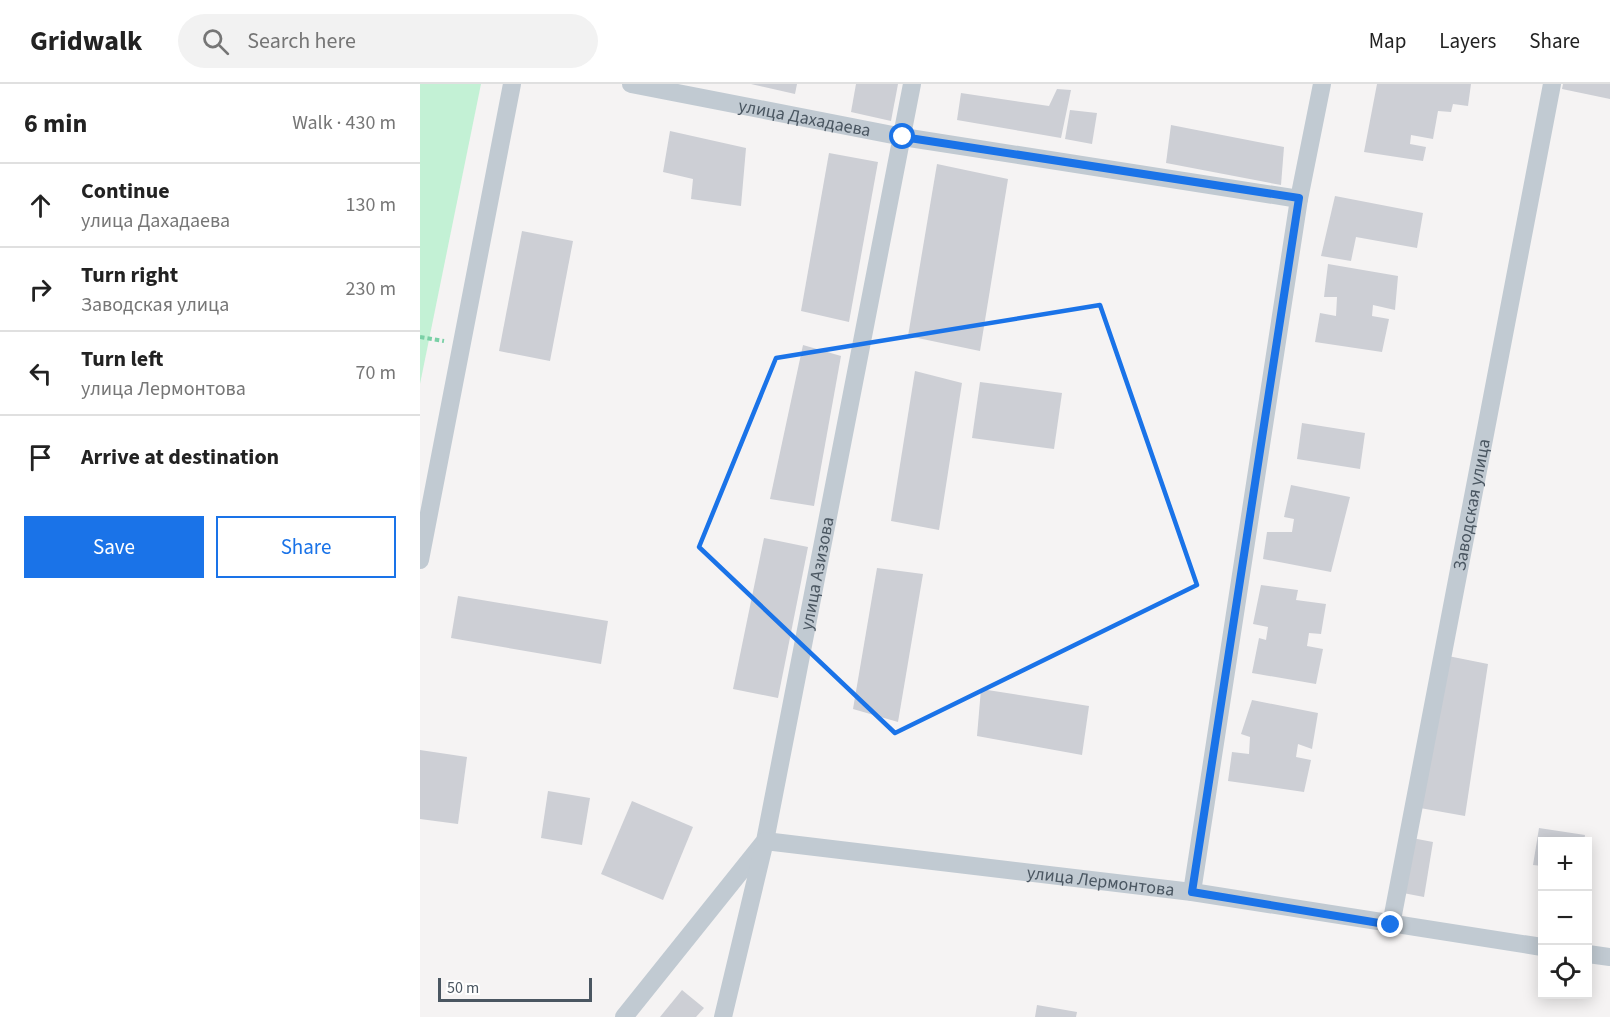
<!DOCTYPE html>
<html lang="en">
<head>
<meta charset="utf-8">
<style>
  :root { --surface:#fff; --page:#f2f2f2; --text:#222; --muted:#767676; --line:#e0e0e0; --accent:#1a73e8 }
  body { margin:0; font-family:"Source Sans 3",sans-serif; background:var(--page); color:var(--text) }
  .controls { position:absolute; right:18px; bottom:18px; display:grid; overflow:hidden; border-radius:0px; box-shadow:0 3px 15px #0003 }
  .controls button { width:54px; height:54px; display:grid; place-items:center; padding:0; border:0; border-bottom:2px solid var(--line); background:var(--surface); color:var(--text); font:30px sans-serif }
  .scale { position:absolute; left:18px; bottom:15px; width:154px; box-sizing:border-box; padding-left:6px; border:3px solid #4a5661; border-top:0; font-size:16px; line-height:21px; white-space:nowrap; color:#4a5661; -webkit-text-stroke:4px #fff; paint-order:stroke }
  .stop { position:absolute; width:18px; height:18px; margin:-14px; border:4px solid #1a73e8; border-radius:50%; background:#fff }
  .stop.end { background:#1a73e8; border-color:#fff; box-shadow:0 2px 6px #0008 }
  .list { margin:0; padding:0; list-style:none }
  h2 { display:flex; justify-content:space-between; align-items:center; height:78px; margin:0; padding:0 24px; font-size:26px }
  h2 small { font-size:20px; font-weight:400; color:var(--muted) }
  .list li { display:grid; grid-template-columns:39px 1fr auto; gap:18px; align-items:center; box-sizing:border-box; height:84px; padding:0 24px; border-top:2px solid var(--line) }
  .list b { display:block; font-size:22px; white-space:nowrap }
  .list p { margin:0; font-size:20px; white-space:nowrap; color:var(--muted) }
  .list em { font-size:20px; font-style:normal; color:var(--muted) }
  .actions { display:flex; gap:12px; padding:18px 24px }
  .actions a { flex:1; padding:14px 0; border:2px solid var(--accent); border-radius:0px; text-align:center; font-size:21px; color:var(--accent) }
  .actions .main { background:var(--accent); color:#fff }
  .icon { flex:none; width:33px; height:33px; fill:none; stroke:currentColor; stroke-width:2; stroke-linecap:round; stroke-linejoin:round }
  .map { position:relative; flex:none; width:1190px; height:933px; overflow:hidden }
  header { display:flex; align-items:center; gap:36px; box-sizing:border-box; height:84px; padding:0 30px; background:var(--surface); border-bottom:2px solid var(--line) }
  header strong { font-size:28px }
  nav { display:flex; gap:33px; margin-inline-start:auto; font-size:21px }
  .search { width:420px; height:54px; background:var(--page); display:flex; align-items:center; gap:15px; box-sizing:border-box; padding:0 21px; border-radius:33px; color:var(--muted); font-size:22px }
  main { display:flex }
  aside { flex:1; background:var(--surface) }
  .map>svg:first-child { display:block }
  .green { fill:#c3f1d5 }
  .building { fill:#cdcfd5 }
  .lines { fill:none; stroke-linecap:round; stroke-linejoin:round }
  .path { stroke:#7ad0a6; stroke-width:4; stroke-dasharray:4.5 3; stroke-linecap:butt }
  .minor { stroke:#c1cad2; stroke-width:18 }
  .route { stroke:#1a73e8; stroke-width:8 }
  .marked { fill:none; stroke:#1a73e8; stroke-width:4.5; stroke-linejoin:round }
  .labels { text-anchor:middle; stroke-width:5; stroke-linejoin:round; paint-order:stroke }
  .street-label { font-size:18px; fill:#4a5661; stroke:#fff }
</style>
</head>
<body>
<header>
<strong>Gridwalk</strong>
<div class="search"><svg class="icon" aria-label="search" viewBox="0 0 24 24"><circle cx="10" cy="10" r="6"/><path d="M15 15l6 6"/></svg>Search here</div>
<nav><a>Map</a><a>Layers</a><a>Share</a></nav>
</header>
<main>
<aside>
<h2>6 min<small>Walk · 430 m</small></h2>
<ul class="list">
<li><svg class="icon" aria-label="ahead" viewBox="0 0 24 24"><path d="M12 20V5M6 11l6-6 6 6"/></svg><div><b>Continue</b><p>улица Дахадаева</p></div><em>130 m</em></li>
<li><svg class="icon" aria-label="right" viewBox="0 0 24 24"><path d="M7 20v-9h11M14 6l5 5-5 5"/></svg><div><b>Turn right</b><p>Заводская улица</p></div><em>230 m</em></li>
<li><svg class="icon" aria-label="left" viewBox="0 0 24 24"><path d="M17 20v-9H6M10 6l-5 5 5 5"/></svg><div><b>Turn left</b><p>улица Лермонтова</p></div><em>70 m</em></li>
<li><svg class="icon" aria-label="arrive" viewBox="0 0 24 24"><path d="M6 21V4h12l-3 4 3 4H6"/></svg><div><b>Arrive at destination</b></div></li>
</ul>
<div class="actions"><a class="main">Save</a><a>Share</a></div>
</aside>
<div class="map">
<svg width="1190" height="933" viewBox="0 0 1190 933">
  <rect width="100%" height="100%" fill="#f5f3f3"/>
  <polygon class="green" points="0,0 61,0 0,300"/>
  <g class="building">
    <polygon points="331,0 377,0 375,10"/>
    <polygon points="436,0 478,0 471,37 431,28"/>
    <polygon points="957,0 1051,0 1048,22 1033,20 1031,28 1018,27 1013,55 991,51 990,60 1006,63 1003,77 944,68"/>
    <polygon points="1143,0 1190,0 1190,15 1142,5"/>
    <polygon points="637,5 651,6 641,54 537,36 541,9 629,22"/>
    <polygon points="650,26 677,29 672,60 645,55"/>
    <polygon points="751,41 864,63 861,101 746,79"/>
    <polygon points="250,47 326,64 321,122 271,115 273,95 243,88"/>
    <polygon points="409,69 458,78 429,238 381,227"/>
    <polygon points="517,80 588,95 560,267 488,252"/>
    <polygon points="915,112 1003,129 997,164 936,153 931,177 901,172"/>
    <polygon points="102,147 153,157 130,277 79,267"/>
    <polygon points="908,180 978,192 975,226 953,221 952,232 969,235 962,268 895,258 900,229 916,232 917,213 904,213"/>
    <polygon points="383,261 421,272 394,422 350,415"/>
    <polygon points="495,287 542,299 519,446 471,437"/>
    <polygon points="560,298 642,309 634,365 552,354"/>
    <polygon points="882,339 945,349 940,385 877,375"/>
    <polygon points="871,401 930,413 911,488 843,475 847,448 872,448 874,435 864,433"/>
    <polygon points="344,454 388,463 358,614 313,605"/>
    <polygon points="457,484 503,490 478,638 433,625"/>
    <polygon points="841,501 878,506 876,516 906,520 901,550 889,549 887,562 903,565 896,600 832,589 839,554 846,556 848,543 833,540"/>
    <polygon points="38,512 188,537 181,580 31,554"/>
    <polygon points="1028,572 1068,580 1045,732 1000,724"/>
    <polygon points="561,605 669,622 662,671 557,652"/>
    <polygon points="832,616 898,629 892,665 878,660 876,673 891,676 884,708 808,697 812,668 829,670 830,653 821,650"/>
    <polygon points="0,666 47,673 38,740 0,735"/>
    <polygon points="128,707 170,714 162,761 121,754"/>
    <polygon points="212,717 273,743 243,816 181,790"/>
    <polygon points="1119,744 1165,751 1164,758 1122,758 1122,782 1113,781"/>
    <polygon points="992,754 1013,758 1004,813 983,809"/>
    <polygon points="262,906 284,924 276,933 240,933"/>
    <polygon points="617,921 657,928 656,933 615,933"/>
  </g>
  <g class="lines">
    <polyline class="path" points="0,253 24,257"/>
    <g class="minor">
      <path id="s1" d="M 211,0 L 483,53 L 879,115"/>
      <polyline points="0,476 92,0"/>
      <polyline points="772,808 879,115 902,0"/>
      <path id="s2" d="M 971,841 L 1132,0"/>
      <polyline points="1168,870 1190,873"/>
      <path id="s3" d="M 204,933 L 345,757 L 492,0"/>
      <path id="s4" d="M 303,933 L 345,757 L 772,808 L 1122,863"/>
    </g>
  </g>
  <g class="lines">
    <polyline class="route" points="483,53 879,114 772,808 971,841"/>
  </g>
  <path class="marked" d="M 680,221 L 777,501 L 475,649 L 279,463 L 356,274 Z"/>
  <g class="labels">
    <g class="street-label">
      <text dy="6" stroke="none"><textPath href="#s1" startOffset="177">улица Дахадаева</textPath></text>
      <text dy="6" stroke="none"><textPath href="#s2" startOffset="428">Заводская улица</textPath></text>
      <text dy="6" stroke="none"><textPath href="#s3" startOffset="498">улица Азизова</textPath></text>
      <text dy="6" stroke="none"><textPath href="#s4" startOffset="519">улица Лермонтова</textPath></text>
    </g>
  </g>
</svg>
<div class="controls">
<button>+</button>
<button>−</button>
<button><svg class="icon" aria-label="locate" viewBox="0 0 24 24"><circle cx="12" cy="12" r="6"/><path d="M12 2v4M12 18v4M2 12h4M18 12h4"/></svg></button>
</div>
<div class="scale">50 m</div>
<div class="stop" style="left:483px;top:53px"></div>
<div class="stop end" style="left:971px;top:841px"></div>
</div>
</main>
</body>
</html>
